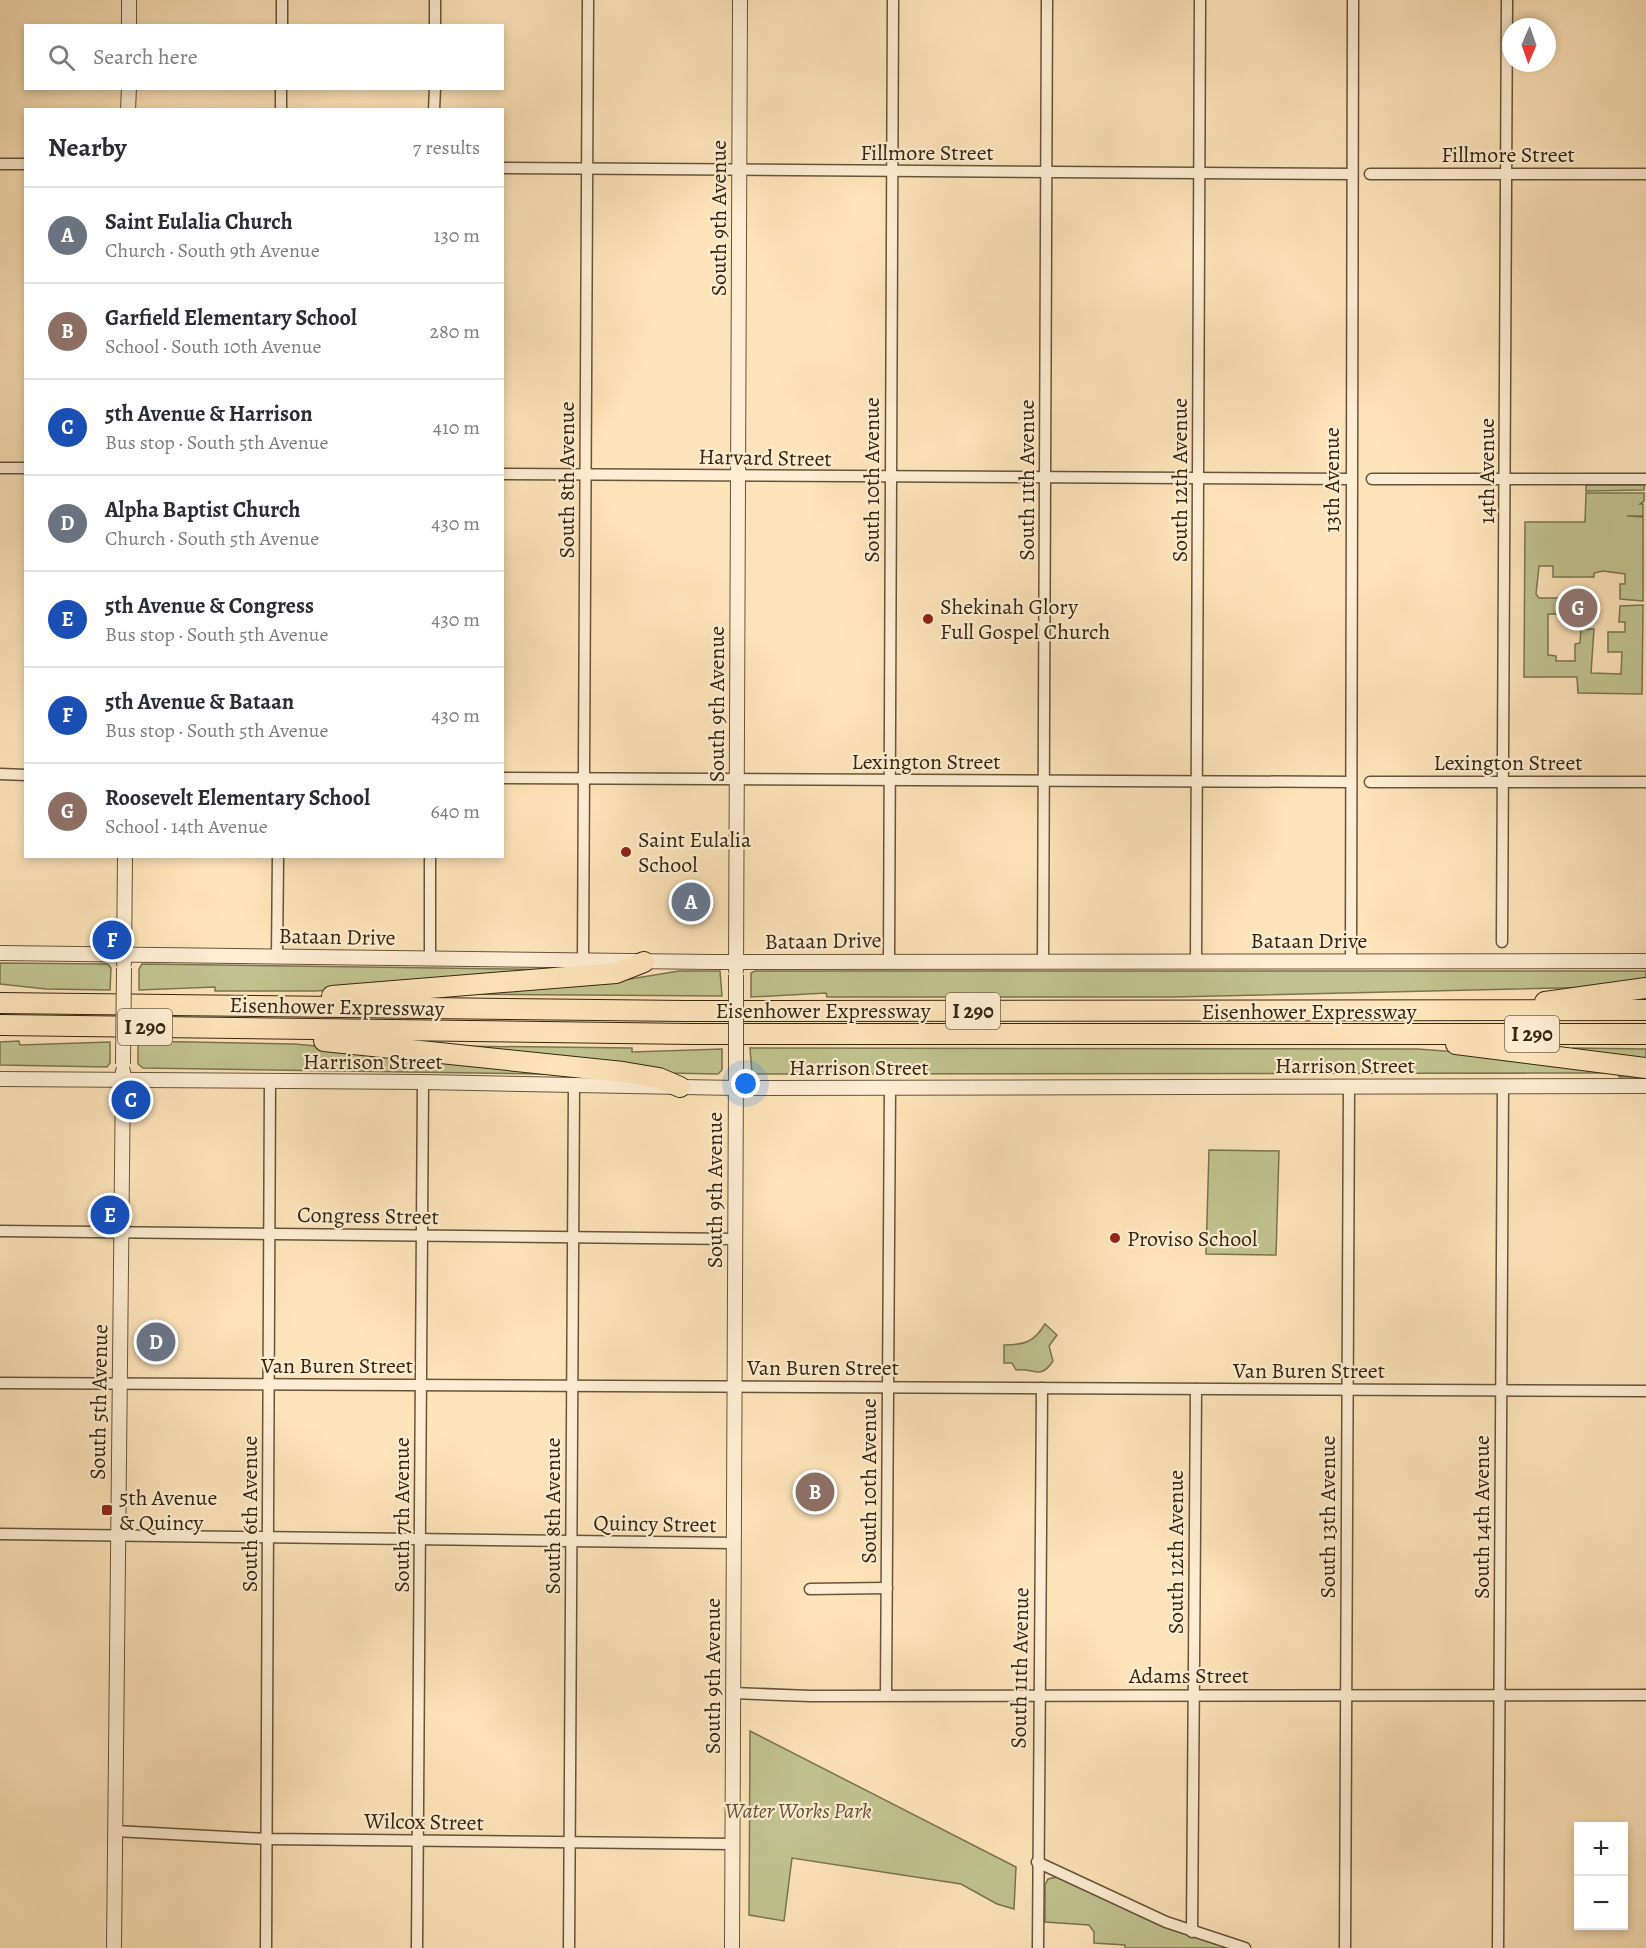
<!DOCTYPE html>
<html lang="en">
<head>
<meta charset="utf-8">
<style>
  :root { --surface:#fff; --page:#f7f7f7; --text:#2b2b33; --muted:#7c7c81; --line:#e1e1e2; --accent:#8f2418 }
  body { margin:0; font-family:Alegreya,serif; background:var(--page); color:var(--text) }
  .controls { position:absolute; right:18px; bottom:18px; display:grid; overflow:hidden; border-radius:0px; box-shadow:0 3px 9px #0003 }
  .controls button { width:54px; height:54px; display:grid; place-items:center; padding:0; border:0; border-bottom:2px solid var(--line); background:var(--surface); color:var(--text); font:30px sans-serif }
  .compass { position:absolute; left:1502px; top:18px; width:54px; height:54px; border-radius:50%; background:var(--surface); box-shadow:0 3px 9px #0003; rotate:182deg }
  .you { position:absolute; left:746px; top:1084px; width:21px; height:21px; margin:-15px; border:4px solid #fff; border-radius:50%; background:#1a73e8; box-shadow:0 0 0 9px #1a73e833 }
  .badge { display:grid; place-items:center; width:39px; height:39px; border-radius:50%; background:var(--accent); color:#fff; font-size:20px; font-weight:700 }
  .pin { position:absolute; translate:-50% -50%; border:3px solid #fff; box-shadow:0 2px 6px #0006 }
  .list { margin:0; padding:0; list-style:none }
  h2 { display:flex; justify-content:space-between; align-items:center; height:78px; margin:0; padding:0 24px; font-size:26px }
  h2 small { font-size:20px; font-weight:400; color:var(--muted) }
  .list li { display:grid; grid-template-columns:39px 1fr auto; gap:18px; align-items:center; box-sizing:border-box; height:96px; padding:0 24px; border-top:2px solid var(--line) }
  .list b { display:block; font-size:22px; white-space:nowrap }
  .list p { margin:0; font-size:20px; white-space:nowrap; color:var(--muted) }
  .list em { font-size:20px; font-style:normal; color:var(--muted) }
  .icon { flex:none; width:33px; height:33px; fill:none; stroke:currentColor; stroke-width:2; stroke-linecap:round; stroke-linejoin:round }
  .map { position:relative; flex:none; width:1646px; height:1948px; overflow:hidden }
  .search { position:absolute; background:var(--surface); box-shadow:0 3px 9px #0003; left:24px; top:24px; width:480px; height:66px; display:flex; align-items:center; gap:15px; box-sizing:border-box; padding:0 21px; border-radius:0px; color:var(--muted); font-size:22px }
  .panel { position:absolute; background:var(--surface); box-shadow:0 3px 9px #0003; left:24px; top:108px; width:480px; height:750px; border-radius:0px }
  .map>svg:first-child { display:block }
  .green { fill:#c0c38f; stroke:#7a744f; stroke-width:1.5 }
  .lines { fill:none; stroke-linecap:round; stroke-linejoin:round }
  .minor-casing { stroke:#67543a; stroke-width:13 }
  .tertiary-casing { stroke:#67543a; stroke-width:16 }
  .motorway-casing { stroke:#35250f; stroke-width:22 }
  .minor { stroke:#feedd2; stroke-width:10 }
  .tertiary { stroke:#feedd2; stroke-width:14 }
  .motorway { stroke:#fde3b9; stroke-width:20 }
  .tertiary-bridge-casing { stroke:#67543a; stroke-width:16; stroke-linecap:butt }
  .tertiary-bridge { stroke:#feedd2; stroke-width:14 }
  .poi-dot { fill:#8f2418; stroke:#feedd2; stroke-width:2 }
  .labels { text-anchor:middle; stroke-width:4.5; stroke-linejoin:round; paint-order:stroke }
  .shield { fill:#feedd2; stroke:#71614a; stroke-width:1.5 }
  .shield-label { font-size:21px; font-weight:bold; fill:#35250f }
  .street-label { font-size:22px; fill:#35250f; stroke:#feedd2 }
  .poi-label { font-size:22px; fill:#35250f; stroke:#feedd2; text-anchor:start }
  .park-label { font-size:22px; font-style:italic; fill:#5f5435; stroke:#feedd2 }
</style>
</head>
<body>
<div class="map">
<svg width="1646" height="1948" viewBox="0 0 1646 1948">
  <rect width="100%" height="100%" fill="#fde3b9"/>
  <filter id="stains"><feTurbulence type="fractalNoise" baseFrequency=".00333" numOctaves="4"/><feColorMatrix values="0 0 0 0 .2 0 0 0 0 .09 0 0 0 0 .02 0 0 0 .5 -.17"/></filter>
  <radialGradient id="worn" r=".72"><stop offset=".6" stop-color="#630" stop-opacity="0"/><stop offset="1" stop-color="#630" stop-opacity=".3"/></radialGradient>
  <g class="green">
    <polygon points="1586,485 1644,485 1644,490 1586,491"/>
    <polygon points="1586,493 1644,493 1644,501 1640,504 1643,504 1643,516 1627,516 1643,517 1643,601 1620,599 1620,584 1625,584 1625,574 1603,571 1594,573 1594,577 1553,577 1553,566 1539,566 1536,594 1539,598 1561,598 1561,614 1548,614 1548,655 1556,656 1556,661 1575,661 1575,644 1580,643 1581,629 1594,629 1591,673 1621,674 1622,652 1608,652 1608,632 1625,632 1625,622 1619,622 1620,606 1643,605 1642,694 1578,693 1577,677 1524,677 1525,522 1585,522"/>
    <polygon points="0,963 108,964 111,968 110,990 46,989 0,984"/>
    <polygon points="142,964 574,970 589,971 316,991 215,991 215,987 139,990 139,969"/>
    <polygon points="679,971 720,971 722,996 438,994 618,981"/>
    <polygon points="755,971 1646,971 1646,984 1602,987 1172,997 827,997 826,993 751,997 751,973"/>
    <polygon points="19,1041 20,1045 110,1042 110,1063 107,1067 0,1065 0,1042"/>
    <polygon points="138,1041 295,1044 613,1075 143,1068 138,1064"/>
    <polygon points="452,1046 632,1048 632,1052 722,1049 722,1070 718,1074 667,1073"/>
    <polygon points="750,1048 1418,1049 1482,1054 1646,1077 1619,1077 1618,1073 752,1074"/>
    <polygon points="1573,1048 1646,1049 1646,1063 1573,1054"/>
    <polygon points="1209,1150 1279,1151 1276,1255 1206,1254"/>
    <path d="M 1045,1324 L 1057,1335 L 1049,1346 L 1053,1361 C 1040,1381 1034,1367 1016,1370 L 1012,1363 L 1004,1363 L 1004,1345 C 1025,1345 1034,1342 1045,1324 Z"/>
    <polygon points="750,1731 1016,1867 1014,1909 997,1904 961,1884 792,1858 784,1921 749,1915"/>
    <polygon points="1057,1877 1148,1919 1229,1948 1125,1948 1125,1945 1094,1943 1094,1932 1089,1925 1045,1922 1045,1885 1048,1879"/>
  </g>
  <g class="lines">
    <g class="minor-casing">
      <g id="minor">
        <polyline points="282,26 282,0"/>
        <polyline points="435,26 435,0"/>
        <polyline points="281,110 281,88"/>
        <polyline points="434,110 435,88"/>
        <polyline points="0,164 26,164"/>
        <polyline points="502,168 1352,174"/>
        <polyline points="1370,174 1646,174"/>
        <polyline points="0,468 26,468"/>
        <polyline points="502,474 1350,479"/>
        <polyline points="1372,479 1646,479"/>
        <polyline points="0,774 26,775"/>
        <polyline points="502,778 1350,782"/>
        <polyline points="1370,782 1646,782"/>
        <polyline points="1502,942 1507,0"/>
        <polyline points="277,957 278,856"/>
        <polyline points="430,959 430,856"/>
        <polyline points="889,960 893,0"/>
        <polyline points="583,961 588,0"/>
        <polyline points="1043,961 1047,0"/>
        <polyline points="1196,961 1200,0"/>
        <polyline points="1351,961 1353,0"/>
        <polyline points="0,1231 735,1239"/>
        <polyline points="0,1383 1646,1391"/>
        <polyline points="0,1534 734,1543"/>
        <polyline points="810,1589 887,1588"/>
        <polyline points="733,1693 810,1696 1646,1695"/>
        <polyline points="886,1695 890,1087"/>
        <polyline points="115,1831 267,1839 733,1844"/>
        <polyline points="1037,1862 1166,1922 1245,1948"/>
        <polyline points="1192,1932 1196,1389"/>
        <polyline points="266,1948 270,1081"/>
        <polyline points="417,1948 423,1082"/>
        <polyline points="569,1948 574,1085"/>
        <polyline points="1038,1948 1042,1388"/>
        <polyline points="1345,1948 1349,1086"/>
        <polyline points="1498,1948 1503,1086"/>
      </g>
    </g>
    <g class="tertiary-casing">
      <g id="tertiary">
        <polyline points="129,26 129,0"/>
        <polyline points="128,110 129,88"/>
        <polyline points="0,953 713,962 1646,961"/>
        <polyline points="124,963 125,856"/>
        <polyline points="736,970 740,0"/>
        <polyline points="0,1079 423,1082 736,1088 1646,1086"/>
        <polyline points="114,1948 123,1071"/>
        <polyline points="732,1948 736,1070"/>
      </g>
    </g>
    <g class="motorway-casing">
      <g id="motorway">
        <polyline points="332,996 616,973 644,962"/>
        <polyline points="1545,1002 1646,988"/>
        <polyline points="0,1003 686,1011 1646,1010"/>
        <polyline points="0,1025 693,1034 1646,1034"/>
        <polyline points="324,1041 623,1072 659,1078 680,1087"/>
        <polyline points="1456,1044 1646,1068"/>
      </g>
    </g>
    <use href="#minor" class="minor"/>
    <use href="#tertiary" class="tertiary"/>
    <use href="#motorway" class="motorway"/>
    <g class="tertiary-bridge-casing">
      <g id="tertiary-bridge">
        <polyline points="123,1064 124,968"/>
        <polyline points="736,1070 736,975"/>
      </g>
    </g>
    <use href="#tertiary-bridge" class="tertiary-bridge"/>
  </g>
  <g class="poi-dot">
    <circle cx="928" cy="619" r="6"/>
    <circle cx="626" cy="852" r="6"/>
    <circle cx="1115" cy="1238" r="6"/>
    <rect x="101" y="1504" width="12" height="12" rx="3"/>
  </g>
  <g class="labels">
    <g class="shield">
      <rect x="946" y="993" width="54" height="36" rx="4.5"/>
      <rect x="118" y="1009" width="54" height="36" rx="4.5"/>
      <rect x="1505" y="1016" width="54" height="36" rx="4.5"/>
    </g>
    <g class="shield-label">
      <text x="973" y="1018">I 290</text>
      <text x="145" y="1034">I 290</text>
      <text x="1532" y="1041">I 290</text>
    </g>
    <g class="street-label">
      <text x="927" y="160">Fillmore Street</text>
      <text x="1508" y="162">Fillmore Street</text>
      <text transform="translate(718 218) rotate(-90)" y="8">South 9th Avenue</text>
      <text transform="translate(765 457) rotate(1)" y="8">Harvard Street</text>
      <text transform="translate(1486 471) rotate(-90)" y="8">14th Avenue</text>
      <text transform="translate(566 480) rotate(-90)" y="8">South 8th Avenue</text>
      <text transform="translate(871 480) rotate(-90)" y="8">South 10th Avenue</text>
      <text transform="translate(1026 480) rotate(-90)" y="8">South 11th Avenue</text>
      <text transform="translate(1179 480) rotate(-90)" y="8">South 12th Avenue</text>
      <text transform="translate(1331 480) rotate(-90)" y="8">13th Avenue</text>
      <text transform="translate(716 704) rotate(-90)" y="8">South 9th Avenue</text>
      <text x="926" y="769">Lexington Street</text>
      <text x="1508" y="770">Lexington Street</text>
      <text transform="translate(337 936) rotate(1)" y="8">Bataan Drive</text>
      <text transform="translate(823 940) rotate(-1)" y="8">Bataan Drive</text>
      <text x="1309" y="948">Bataan Drive</text>
      <text transform="translate(337 1006) rotate(1)" y="8">Eisenhower Expressway</text>
      <text x="823" y="1018">Eisenhower Expressway</text>
      <text x="1309" y="1019">Eisenhower Expressway</text>
      <text x="373" y="1069">Harrison Street</text>
      <text x="1345" y="1073">Harrison Street</text>
      <text x="859" y="1075">Harrison Street</text>
      <text transform="translate(714 1190) rotate(-90)" y="8">South 9th Avenue</text>
      <text transform="translate(368 1215) rotate(1)" y="8">Congress Street</text>
      <text x="337" y="1373">Van Buren Street</text>
      <text x="823" y="1375">Van Buren Street</text>
      <text x="1309" y="1378">Van Buren Street</text>
      <text transform="translate(98 1402) rotate(-89)" y="8">South 5th Avenue</text>
      <text transform="translate(868 1481) rotate(-90)" y="8">South 10th Avenue</text>
      <text transform="translate(249 1514) rotate(-90)" y="8">South 6th Avenue</text>
      <text transform="translate(401 1515) rotate(-90)" y="8">South 7th Avenue</text>
      <text transform="translate(552 1516) rotate(-90)" y="8">South 8th Avenue</text>
      <text transform="translate(1327 1517) rotate(-90)" y="8">South 13th Avenue</text>
      <text transform="translate(1481 1517) rotate(-90)" y="8">South 14th Avenue</text>
      <text transform="translate(655 1523) rotate(1)" y="8">Quincy Street</text>
      <text transform="translate(1175 1552) rotate(-90)" y="8">South 12th Avenue</text>
      <text transform="translate(1019 1668) rotate(-89)" y="8">South 11th Avenue</text>
      <text x="1189" y="1683">Adams Street</text>
      <text transform="translate(712 1676) rotate(-90)" y="8">South 9th Avenue</text>
      <text transform="translate(424 1821) rotate(1)" y="8">Wilcox Street</text>
    </g>
    <g class="poi-label">
      <text x="940" y="614">Shekinah Glory<tspan x="940" dy="25">Full Gospel Church</tspan></text>
      <text x="638" y="847">Saint Eulalia<tspan x="638" dy="25">School</tspan></text>
      <text x="1127" y="1246">Proviso School</text>
      <text x="119" y="1505">5th Avenue<tspan x="119" dy="25">&amp; Quincy</tspan></text>
    </g>
    <g class="park-label">
      <text x="798" y="1818">Water Works Park</text>
    </g>
  </g>
  <rect width="100%" height="100%" filter="url(#stains)"/>
  <rect width="100%" height="100%" fill="url(#worn)"/>
</svg>
<div class="controls">
<button>+</button>
<button>−</button>
</div>
<svg class="compass" viewBox="-18 -18 36 36"><path d="M0-13l5 13h-10z" fill="#e53935"/><path d="M0 13l5-13h-10z" fill="#7c7c81"/></svg>
<div class="you"></div>
<div class="pin badge" style="left:691px;top:902px;background:#6b7280">A</div>
<div class="pin badge" style="left:815px;top:1492px;background:#8d6e63">B</div>
<div class="pin badge" style="left:131px;top:1100px;background:#1a4fb4">C</div>
<div class="pin badge" style="left:156px;top:1342px;background:#6b7280">D</div>
<div class="pin badge" style="left:110px;top:1215px;background:#1a4fb4">E</div>
<div class="pin badge" style="left:112px;top:940px;background:#1a4fb4">F</div>
<div class="pin badge" style="left:1578px;top:608px;background:#8d6e63">G</div>
<div class="search"><svg class="icon" aria-label="search" viewBox="0 0 24 24"><circle cx="10" cy="10" r="6"/><path d="M15 15l6 6"/></svg>Search here</div>
<section class="panel">
<h2>Nearby<small>7 results</small></h2>
<ul class="list">
<li><span class="badge" style="background:#6b7280">A</span><div><b>Saint Eulalia Church</b><p>Church · South 9th Avenue</p></div><em>130 m</em></li>
<li><span class="badge" style="background:#8d6e63">B</span><div><b>Garfield Elementary School</b><p>School · South 10th Avenue</p></div><em>280 m</em></li>
<li><span class="badge" style="background:#1a4fb4">C</span><div><b>5th Avenue &amp; Harrison</b><p>Bus stop · South 5th Avenue</p></div><em>410 m</em></li>
<li><span class="badge" style="background:#6b7280">D</span><div><b>Alpha Baptist Church</b><p>Church · South 5th Avenue</p></div><em>430 m</em></li>
<li><span class="badge" style="background:#1a4fb4">E</span><div><b>5th Avenue &amp; Congress</b><p>Bus stop · South 5th Avenue</p></div><em>430 m</em></li>
<li><span class="badge" style="background:#1a4fb4">F</span><div><b>5th Avenue &amp; Bataan</b><p>Bus stop · South 5th Avenue</p></div><em>430 m</em></li>
<li><span class="badge" style="background:#8d6e63">G</span><div><b>Roosevelt Elementary School</b><p>School · 14th Avenue</p></div><em>640 m</em></li>
</ul>
</section>
</div>
</body>
</html>
